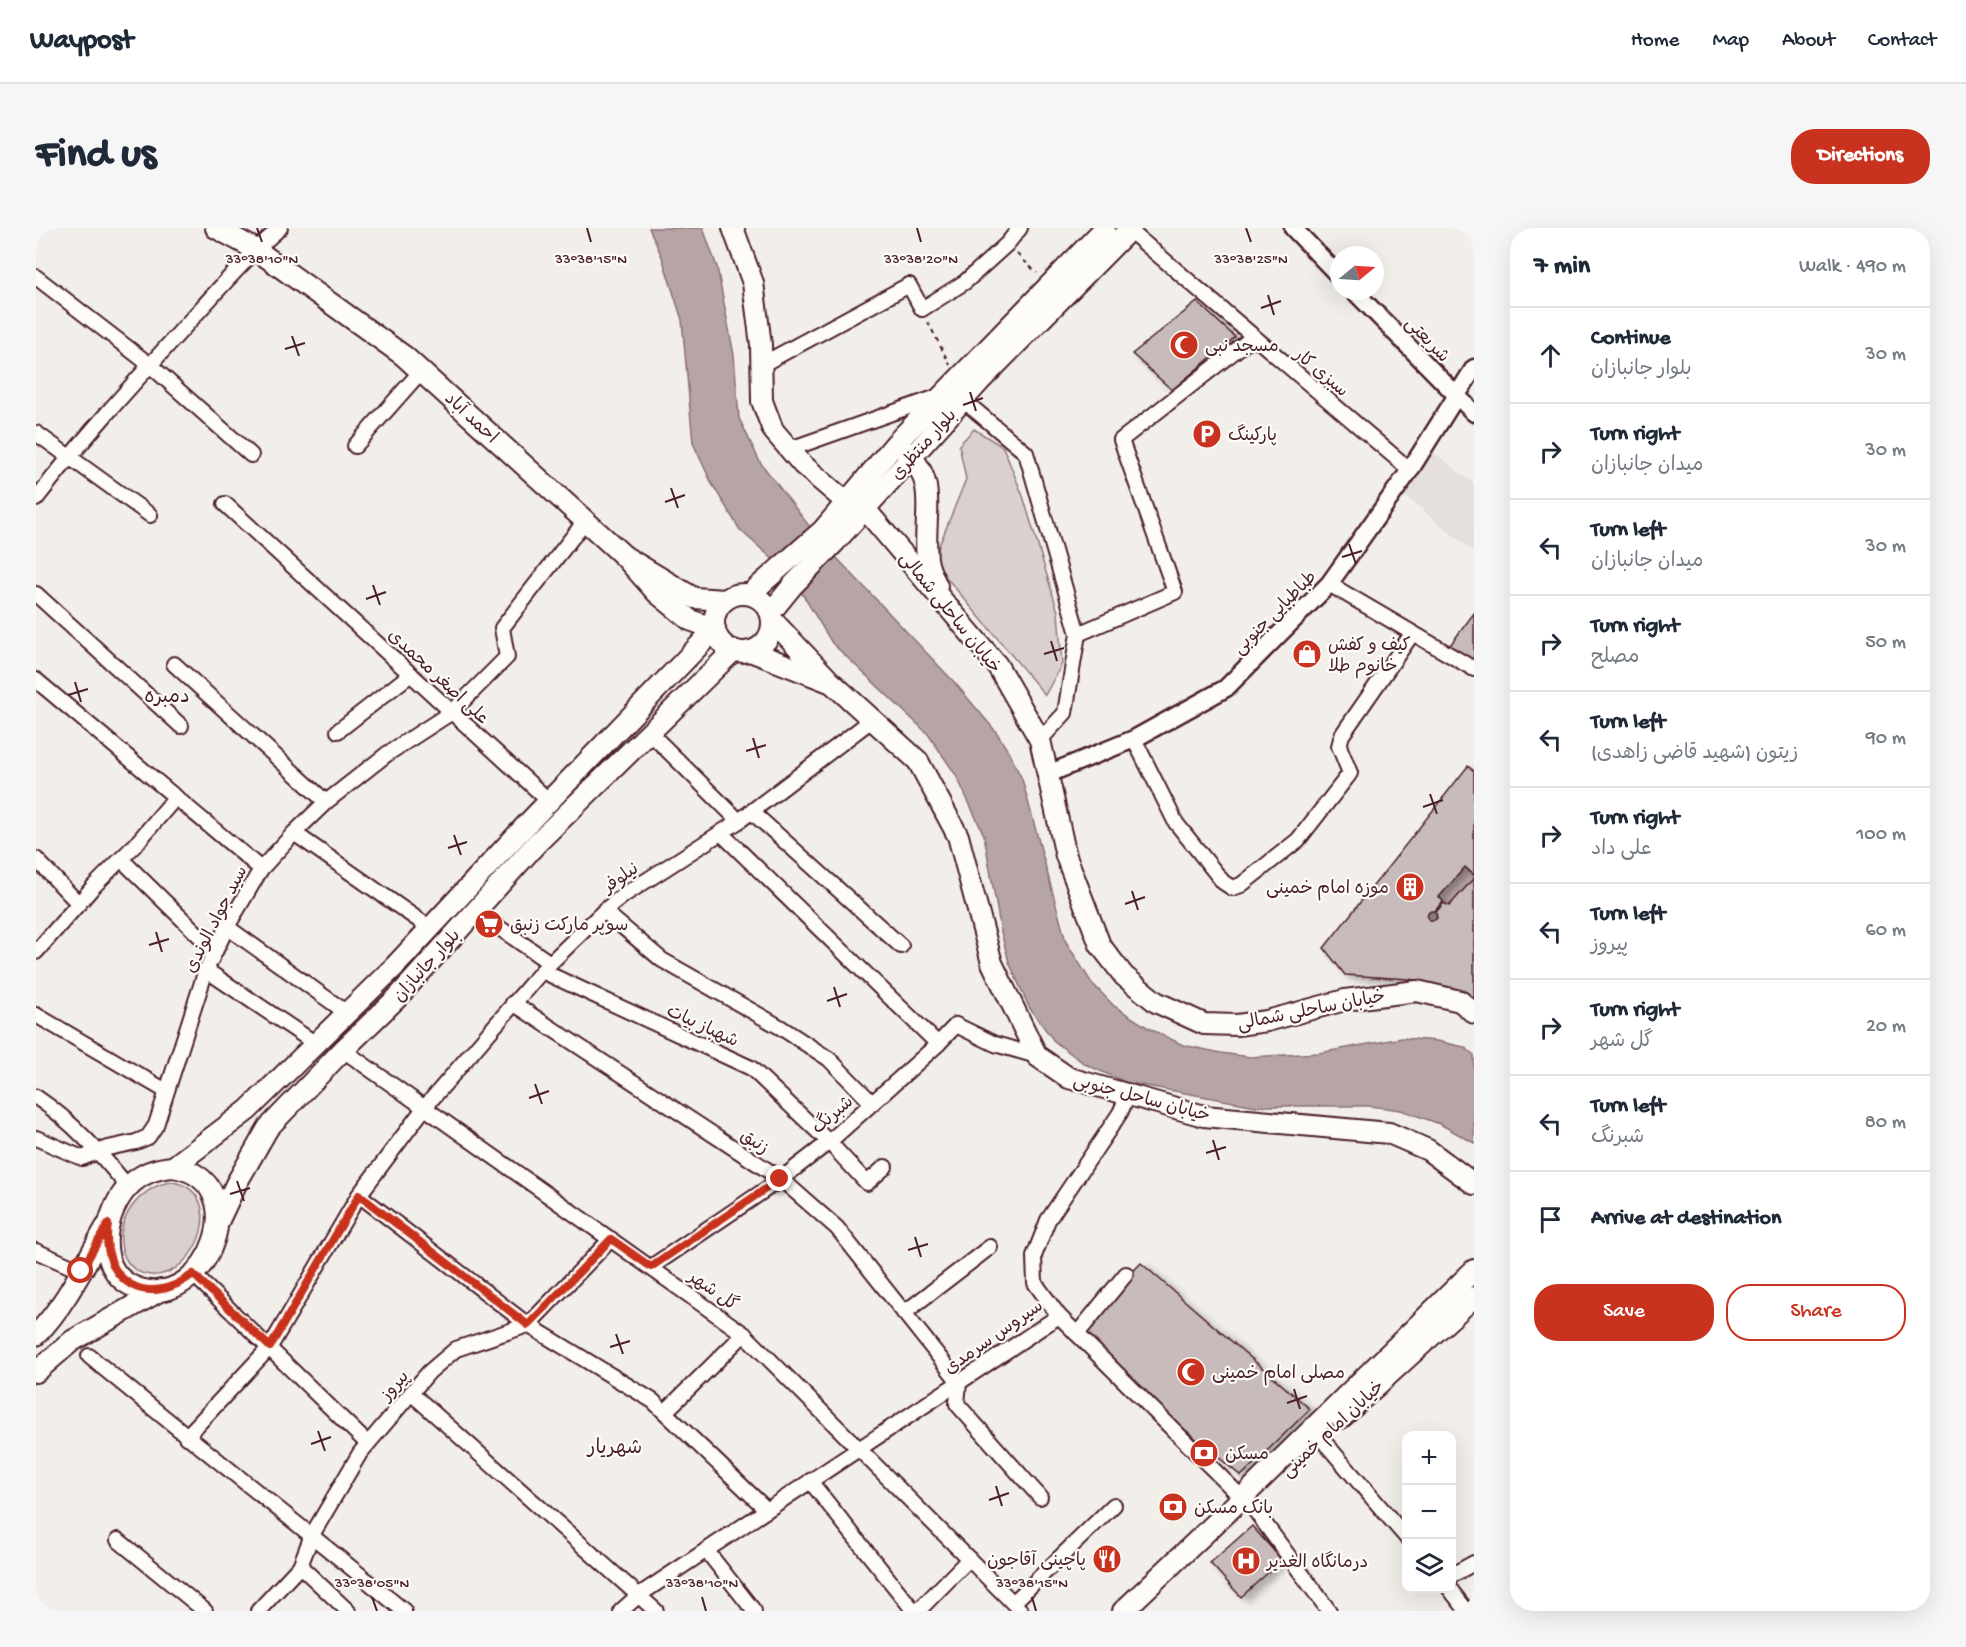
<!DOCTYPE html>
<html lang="en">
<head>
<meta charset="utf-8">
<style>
  :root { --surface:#fff; --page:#f6f6f7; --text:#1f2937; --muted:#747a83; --line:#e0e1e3; --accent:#c8321e }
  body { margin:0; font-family:"Gochi Hand","Playpen Sans Arabic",sans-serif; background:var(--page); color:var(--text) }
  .controls { position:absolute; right:18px; bottom:18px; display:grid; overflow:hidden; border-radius:12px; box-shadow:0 6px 24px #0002 }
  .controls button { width:54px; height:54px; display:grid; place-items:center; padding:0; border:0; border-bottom:2px solid var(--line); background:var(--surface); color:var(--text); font:30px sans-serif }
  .compass { position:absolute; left:1294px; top:18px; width:54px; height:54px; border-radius:50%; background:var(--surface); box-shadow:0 6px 24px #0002; rotate:72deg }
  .stop { position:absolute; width:18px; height:18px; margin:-14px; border:4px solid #c8321e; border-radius:50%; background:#fff }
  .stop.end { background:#c8321e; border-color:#fff; box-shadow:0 2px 6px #0008 }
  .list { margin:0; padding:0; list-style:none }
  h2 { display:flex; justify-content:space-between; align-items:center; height:78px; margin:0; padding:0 24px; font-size:26px }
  h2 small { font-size:20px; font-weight:400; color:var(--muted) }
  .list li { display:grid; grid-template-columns:39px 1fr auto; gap:18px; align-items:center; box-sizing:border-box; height:96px; padding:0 24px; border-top:2px solid var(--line) }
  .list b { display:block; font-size:22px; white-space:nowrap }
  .list p { margin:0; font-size:20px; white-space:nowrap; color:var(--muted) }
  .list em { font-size:20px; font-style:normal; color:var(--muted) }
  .actions { display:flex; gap:12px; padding:18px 24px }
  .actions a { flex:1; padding:14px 0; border:2px solid var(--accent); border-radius:24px; text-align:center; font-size:21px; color:var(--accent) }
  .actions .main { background:var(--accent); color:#fff }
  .icon { flex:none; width:33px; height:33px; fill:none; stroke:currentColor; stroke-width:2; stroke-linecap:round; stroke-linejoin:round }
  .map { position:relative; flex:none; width:1438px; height:1383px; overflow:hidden; border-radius:24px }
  header { display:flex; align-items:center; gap:36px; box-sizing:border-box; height:84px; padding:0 30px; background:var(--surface); border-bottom:2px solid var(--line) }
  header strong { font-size:28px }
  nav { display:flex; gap:33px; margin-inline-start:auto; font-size:21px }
  .intro { display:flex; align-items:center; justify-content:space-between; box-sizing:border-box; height:144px; padding:0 36px }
  h1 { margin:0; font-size:42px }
  .button { padding:15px 27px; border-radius:24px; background:var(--accent); color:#fff; font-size:21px; font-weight:700 }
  main { display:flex; gap:36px; padding:0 36px }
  aside { flex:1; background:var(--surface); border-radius:24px; box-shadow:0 6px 24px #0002 }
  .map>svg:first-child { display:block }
  .built { fill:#e5dfdd }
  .green { fill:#d9d0cf; stroke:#92787d; stroke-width:1.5 }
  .water { fill:#b7a5a6; stroke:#8b6f75; stroke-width:1.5 }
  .building { fill:#c8bbbb; stroke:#4a1f2b; stroke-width:1.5; filter:url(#shadow) }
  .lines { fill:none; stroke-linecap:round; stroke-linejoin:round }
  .minor-casing { stroke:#4a1f2b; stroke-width:18 }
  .tertiary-casing { stroke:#4a1f2b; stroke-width:21 }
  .secondary-casing { stroke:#4a1f2b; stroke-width:24 }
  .path { stroke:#4a1f2b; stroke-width:2; stroke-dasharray:4.5 4.5; stroke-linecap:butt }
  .minor { stroke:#fdfcf7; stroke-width:14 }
  .tertiary { stroke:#fdfcf7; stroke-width:16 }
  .secondary { stroke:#fdfcf7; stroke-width:20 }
  .route { stroke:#c8321e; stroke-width:8 }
  .ticks { fill:none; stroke:#4a1f2b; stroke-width:2 }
  .labels { text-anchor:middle; stroke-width:4.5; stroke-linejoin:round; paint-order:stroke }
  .street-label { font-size:18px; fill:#4a1f2b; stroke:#fdfcf7 }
  .poi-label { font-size:18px; fill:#4a1f2b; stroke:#fdfcf7; text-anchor:start }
  .neighbourhood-label { font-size:20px; fill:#4a1f2b; stroke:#fdfcf7 }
  .ticks-label { font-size:15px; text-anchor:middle; fill:#4a1f2b; stroke:#fdfcf7; stroke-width:4.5; stroke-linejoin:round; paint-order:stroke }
</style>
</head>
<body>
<header>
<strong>Waypost</strong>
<nav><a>Home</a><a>Map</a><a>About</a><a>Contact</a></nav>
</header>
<div class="intro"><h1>Find us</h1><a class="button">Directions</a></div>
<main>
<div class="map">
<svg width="1438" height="1383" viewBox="0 0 1438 1383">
  <defs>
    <filter id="shadow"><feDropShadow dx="6" dy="4" stdDeviation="3" flood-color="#0004"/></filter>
  </defs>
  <rect width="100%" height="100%" fill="#f2efeb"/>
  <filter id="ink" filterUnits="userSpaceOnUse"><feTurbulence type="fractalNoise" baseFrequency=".0167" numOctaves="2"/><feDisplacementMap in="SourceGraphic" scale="12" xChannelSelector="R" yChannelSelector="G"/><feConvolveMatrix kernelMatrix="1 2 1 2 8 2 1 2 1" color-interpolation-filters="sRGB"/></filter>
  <g filter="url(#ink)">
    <polygon class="built" points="1396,223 1438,256 1438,324 1367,266"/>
    <g class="green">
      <polygon points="938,201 967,219 987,268 1022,384 1026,436 1009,467 909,348 900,332 903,318 930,251 923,217"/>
      <path d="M 136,954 C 193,963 162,1051 114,1047 C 104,1046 96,1041 91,1033 C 71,1001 102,957 136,954 Z"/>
    </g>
    <g class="water">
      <polygon points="613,0 667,0 681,39 698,127 703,190 724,234 783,311 919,455 961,505 972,523 986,551 1030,714 1055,754 1078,778 1114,801 1147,817 1185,825 1214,829 1283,825 1366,810 1401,813 1428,819 1438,827 1438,915 1404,896 1365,882 1333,878 1220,878 1089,854 1049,836 1018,813 993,779 973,734 965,704 948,607 920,547 892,506 796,415 761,357 749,342 704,302 676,256 657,215 646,92 626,29"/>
      <polygon points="1429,639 1438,650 1413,678 1408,675 1400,684 1399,692 1393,692 1391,687 1392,684 1399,683 1407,674 1403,669"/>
    </g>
    <g class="building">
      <polygon points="1161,74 1199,109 1136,162 1096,126"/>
      <polygon points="1438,385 1438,434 1412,420"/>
      <polygon points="1432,538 1438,543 1438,647 1429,639 1403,669 1407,673 1399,683 1393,683 1391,687 1393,692 1399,692 1401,690 1400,684 1408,675 1413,678 1438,650 1438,771 1431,765 1373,751 1309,747 1288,720"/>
      <polygon points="1105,1035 1274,1181 1205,1248 1035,1107"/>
      <polygon points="1216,1298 1246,1332 1205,1369 1174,1335"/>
    </g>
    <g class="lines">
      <g class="minor-casing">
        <g id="minor">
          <polyline points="1093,2 1374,242"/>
          <polyline points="0,49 114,137 215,227"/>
          <polyline points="725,137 873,57 886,81 929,54 971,16 984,0"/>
          <polyline points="927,172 990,225 1042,406 1029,485 1004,512"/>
          <polyline points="0,205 114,287"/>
          <polyline points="319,218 386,142"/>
          <polyline points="754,221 901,169"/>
          <path d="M 0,271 C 45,213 94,159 143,105 C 176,69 207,32 244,0"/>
          <polyline points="189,276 513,573"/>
          <polyline points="1293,356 1438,441"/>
          <polyline points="0,366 145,498"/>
          <polyline points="1042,406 1139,364 1085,212 1217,109"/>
          <polyline points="138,436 290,574"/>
          <polyline points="0,452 225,641"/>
          <polyline points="302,503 375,446"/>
          <polyline points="614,505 703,593"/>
          <polyline points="1098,511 1140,595 1187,654 1196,660 1205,657 1262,612 1312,548 1314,545 1303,518 1306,507 1376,406"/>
          <polyline points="716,584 865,718"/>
          <polyline points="258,605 394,700"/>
          <polyline points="686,606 902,816"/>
          <polyline points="0,631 43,676"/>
          <polyline points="85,631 179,723"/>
          <polyline points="439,683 514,735"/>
          <polyline points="568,683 626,732 744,799 793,831 836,875"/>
          <polyline points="191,699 311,785"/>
          <polyline points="0,724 58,658 100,616 140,569"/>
          <polyline points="170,742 280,816"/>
          <polyline points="506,743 715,840 793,914 831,955 849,939"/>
          <polyline points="477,775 745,951 801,1000 923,1154 921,1176 1004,1269"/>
          <polyline points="0,787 130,863"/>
          <polyline points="307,822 708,1106 985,1383"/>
          <polyline points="1092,867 1084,885 1012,992 998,1028 999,1055 1023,1088 1206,1270"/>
          <path d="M 0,869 C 37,894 64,925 92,959"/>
          <polyline points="0,910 46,930 72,920 100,914 112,909 120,897 170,742 191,699 225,641 258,605 290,574 351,526 416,484 471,429 466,400 549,293"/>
          <polyline points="323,967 492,1097 617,1173 731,1282"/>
          <polyline points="0,1023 45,1043"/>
          <polyline points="615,1039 745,951 793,914 902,816 920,797 959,816 1001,828"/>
          <polyline points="157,1046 331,1215"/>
          <polyline points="868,1085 954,1019"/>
          <polyline points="1041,1106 1090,1046"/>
          <path d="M 53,1128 C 157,1214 264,1297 368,1383"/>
          <polyline points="375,1165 620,1383"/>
          <polyline points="629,1184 708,1106"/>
          <polyline points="150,1209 234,1119 323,967 389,879 506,743 568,683 588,667 703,593 837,491"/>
          <polyline points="1284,1209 1370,1309"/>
          <polyline points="774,1253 878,1383"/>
          <polyline points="1215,1277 1293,1383"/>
          <polyline points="82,1312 169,1383"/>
          <polyline points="670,1322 718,1383"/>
          <polyline points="264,1338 312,1383"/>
          <polyline points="1416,1347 1438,1335"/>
          <polyline points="1413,1360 1431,1383"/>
          <polyline points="977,1375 1078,1277"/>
          <polyline points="222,1383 264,1338 276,1307 324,1225 393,1144 420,1121 492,1097 575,1011"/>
          <polyline points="585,1383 603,1367 1023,1088"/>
          <polyline points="882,1383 933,1331"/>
        </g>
      </g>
      <g class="tertiary-casing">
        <g id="tertiary">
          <polyline points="1257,0 1303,48"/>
          <polyline points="1318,63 1438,185"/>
          <polyline points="1012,546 1098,511 1190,460 1293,356 1374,242 1438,140"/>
        </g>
      </g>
      <g class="secondary-casing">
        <g id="secondary">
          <polyline points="180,0 219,21 368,128 588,328 658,370 689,372"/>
          <polyline points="697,0 717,55 725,117 726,173 737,202 767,237 810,274"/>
          <path d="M 867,221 C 905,253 886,288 891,331 C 892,340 897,350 901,358"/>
          <polyline points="829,281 961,437 1004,512 1030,628 1064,717 1088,748 1120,774 1168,796 1201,797 1231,793 1309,772 1381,763 1424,773 1438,785"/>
          <polyline points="714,366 787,302 860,215 1069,0"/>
          <circle cx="707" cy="395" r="29"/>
          <polyline points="735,384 757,357 799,314 945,152 1095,0"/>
          <polyline points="736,392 792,451"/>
          <polyline points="714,423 796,455 882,533 922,608 956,735 1001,828 1033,850 1168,888 1353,905 1392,922 1438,956"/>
          <polyline points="137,939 212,882 359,738 493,594 679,401 654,392 621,365 588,328"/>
          <path d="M 137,939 C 221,952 173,1081 104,1061 C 56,1047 66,982 96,955 C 107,945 121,940 137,939 Z"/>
          <polyline points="182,994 200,956 232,900 307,822 362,769 501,615 698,422"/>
          <path d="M 0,1107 C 30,1077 49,1035 70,999"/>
          <polyline points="0,1144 36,1113 125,1062"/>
          <polyline points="1305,1190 1438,1069"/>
          <polyline points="1087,1383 1206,1270 1438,1042"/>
        </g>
      </g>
      <g class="path">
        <polyline points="981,26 1001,45"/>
        <polyline points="892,94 914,137"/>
      </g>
      <use href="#minor" class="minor"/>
      <use href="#tertiary" class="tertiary"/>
      <use href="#secondary" class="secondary"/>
    </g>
  </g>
  <g class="lines" filter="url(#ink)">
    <path class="route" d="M 45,1043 L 72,996 C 64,1054 111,1082 157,1046 L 234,1119 L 323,967 L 492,1097 L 575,1011 L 615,1039 L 744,951"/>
  </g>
  <path class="ticks" d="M 221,0 L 226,14M 551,0 L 555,14M 881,0 L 885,14M 1210,0 L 1215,14M 1232,67 L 1238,87M 1225,80 L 1245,73M 256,108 L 263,128M 249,121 L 269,115M 934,164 L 940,183M 927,177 L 947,170M 635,260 L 642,280M 629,274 L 649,267M 1313,316 L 1320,336M 1306,329 L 1326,323M 337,357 L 344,377M 330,371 L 350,364M 1015,413 L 1021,433M 1008,426 L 1028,420M 39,454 L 45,474M 32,467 L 52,461M 717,510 L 723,530M 710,523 L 730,517M 1394,566 L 1401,586M 1387,579 L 1407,572M 418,607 L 425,627M 412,620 L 431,614M 1096,663 L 1102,682M 1089,676 L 1109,669M 120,704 L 126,724M 113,717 L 133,711M 798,759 L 804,779M 791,773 L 811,766M 499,856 L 506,876M 493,870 L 513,863M 1177,912 L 1183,932M 1170,925 L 1190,919M 201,953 L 208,973M 194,966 L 214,960M 879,1009 L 885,1029M 872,1022 L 892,1016M 580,1106 L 587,1126M 574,1119 L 594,1113M 1258,1161 L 1264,1181M 1251,1175 L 1271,1168M 282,1203 L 289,1223M 275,1216 L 295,1209M 960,1258 L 966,1278M 953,1272 L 973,1265M 336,1369 L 341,1383M 666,1369 L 670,1383M 996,1369 L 1000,1383"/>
  <defs>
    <g id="mosque-disc" transform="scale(1.5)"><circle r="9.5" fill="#c8321e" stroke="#fdfcf7"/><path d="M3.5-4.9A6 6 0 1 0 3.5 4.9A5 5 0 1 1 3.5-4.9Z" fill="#fff"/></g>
    <g id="parking-disc" transform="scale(1.5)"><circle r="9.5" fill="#c8321e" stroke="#fdfcf7"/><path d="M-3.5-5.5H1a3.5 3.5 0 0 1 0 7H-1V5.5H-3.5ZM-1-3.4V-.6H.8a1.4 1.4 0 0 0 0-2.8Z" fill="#fff"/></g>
    <g id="shop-disc" transform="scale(1.5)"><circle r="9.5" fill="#c8321e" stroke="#fdfcf7"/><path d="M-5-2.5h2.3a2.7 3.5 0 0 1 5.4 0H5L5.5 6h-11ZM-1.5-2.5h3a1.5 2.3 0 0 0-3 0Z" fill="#fff"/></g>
    <g id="building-disc" transform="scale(1.5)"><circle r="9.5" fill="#c8321e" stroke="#fdfcf7"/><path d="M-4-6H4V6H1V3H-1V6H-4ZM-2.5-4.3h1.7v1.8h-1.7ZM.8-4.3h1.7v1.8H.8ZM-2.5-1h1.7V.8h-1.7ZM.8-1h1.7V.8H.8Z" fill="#fff"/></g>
    <g id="supermarket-disc" transform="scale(1.5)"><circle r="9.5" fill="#c8321e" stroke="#fdfcf7"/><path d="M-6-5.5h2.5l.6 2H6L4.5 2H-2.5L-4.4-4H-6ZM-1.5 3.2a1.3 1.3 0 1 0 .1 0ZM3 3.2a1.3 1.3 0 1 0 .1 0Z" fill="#fff"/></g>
    <g id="bank-disc" transform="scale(1.5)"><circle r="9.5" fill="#c8321e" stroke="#fdfcf7"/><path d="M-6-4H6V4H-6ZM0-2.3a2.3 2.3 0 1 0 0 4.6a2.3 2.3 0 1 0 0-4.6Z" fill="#fff"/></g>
    <g id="restaurant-disc" transform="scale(1.5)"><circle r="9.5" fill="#c8321e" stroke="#fdfcf7"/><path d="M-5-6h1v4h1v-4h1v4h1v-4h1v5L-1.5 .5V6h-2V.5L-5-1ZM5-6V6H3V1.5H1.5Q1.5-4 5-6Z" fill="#fff"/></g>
    <g id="hospital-disc" transform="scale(1.5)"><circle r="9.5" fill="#c8321e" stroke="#fdfcf7"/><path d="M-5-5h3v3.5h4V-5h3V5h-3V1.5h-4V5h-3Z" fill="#fff"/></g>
  </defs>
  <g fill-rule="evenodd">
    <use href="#mosque-disc" x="1148" y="117"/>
    <use href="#parking-disc" x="1171" y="206"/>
    <use href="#shop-disc" x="1271" y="426"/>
    <use href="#building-disc" x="1374" y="659"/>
    <use href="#supermarket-disc" x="453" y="696"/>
    <use href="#mosque-disc" x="1155" y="1144"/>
    <use href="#bank-disc" x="1168" y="1225"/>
    <use href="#bank-disc" x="1137" y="1279"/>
    <use href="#restaurant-disc" x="1071" y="1331"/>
    <use href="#hospital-disc" x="1210" y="1333"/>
  </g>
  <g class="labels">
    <g class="street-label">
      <text transform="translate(1392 111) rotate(46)" y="6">شریعتی</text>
      <text transform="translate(1286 144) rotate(40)" y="6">سبزی کار</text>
      <text transform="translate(436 189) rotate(43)" y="6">احمد آباد</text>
      <text transform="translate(887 216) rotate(-48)" y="6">بلوار منتظری</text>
      <text transform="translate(915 384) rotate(51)" y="6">خیابان ساحلی شمالی</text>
      <text transform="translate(1238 384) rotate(-45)" y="6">طباطبایی جنوبی</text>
      <text transform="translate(403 448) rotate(43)" y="6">علی اصغر محمدی</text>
      <text transform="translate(584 649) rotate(-35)" y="6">نیلوفر</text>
      <text transform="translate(179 691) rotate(-63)" y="6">سید جواد الوندی</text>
      <text transform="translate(390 737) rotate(-48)" y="6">بلوار جانبازان</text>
      <text transform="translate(1275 781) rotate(-11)" y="6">خیابان ساحلی شمالی</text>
      <text transform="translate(667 797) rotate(25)" y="6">شهباز بیات</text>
      <text transform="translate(1106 869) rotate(15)" y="6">خیابان ساحل جنوبی</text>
      <text transform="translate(796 886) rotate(-41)" y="6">شبرنگ</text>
      <text transform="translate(719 913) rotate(33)" y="6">زنبق</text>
      <text transform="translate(678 1062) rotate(35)" y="6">گل شهر</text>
      <text transform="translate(957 1108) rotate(-35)" y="6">سیروس سرمدی</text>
      <text transform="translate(358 1157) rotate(-49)" y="6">پیروز</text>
      <text transform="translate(1296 1200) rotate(-43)" y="6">خیابان امام خمینی</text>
    </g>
    <g class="poi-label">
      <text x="1169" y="123">مسجد نبی</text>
      <text x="1192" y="212">پارکینگ</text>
      <text x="1292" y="422">کیف و کفش<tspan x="1292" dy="21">خانوم طلا</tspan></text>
      <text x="1353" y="665" text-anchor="end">موزه امام خمینی</text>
      <text x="474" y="702">سوپر مارکت زنبق</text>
      <text x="1176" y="1150">مصلی امام خمینی</text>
      <text x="1189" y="1231">مسکن</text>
      <text x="1158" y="1285">بانک مسکن</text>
      <text x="1050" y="1337" text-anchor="end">پاچینی آقاجون</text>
      <text x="1231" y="1339">درمانگاه الغدیر</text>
    </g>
    <g class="neighbourhood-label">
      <text x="131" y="474">دمبره</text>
      <text x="579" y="1225">شهریار</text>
    </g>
  </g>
  <g class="ticks-label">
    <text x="226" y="35">33°38'10"N</text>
    <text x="555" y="35">33°38'15"N</text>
    <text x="885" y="35">33°38'20"N</text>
    <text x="1215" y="35">33°38'25"N</text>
    <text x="336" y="1359">33°38'05"N</text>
    <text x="666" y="1359">33°38'10"N</text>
    <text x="996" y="1359">33°38'15"N</text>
  </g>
</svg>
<div class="controls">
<button>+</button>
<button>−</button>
<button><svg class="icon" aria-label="layers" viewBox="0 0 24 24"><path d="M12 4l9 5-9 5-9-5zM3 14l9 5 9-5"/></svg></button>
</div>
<svg class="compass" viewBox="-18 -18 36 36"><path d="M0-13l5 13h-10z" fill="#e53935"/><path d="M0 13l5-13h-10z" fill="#747a83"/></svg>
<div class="stop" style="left:45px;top:1043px"></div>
<div class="stop end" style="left:744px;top:951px"></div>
</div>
<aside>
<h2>7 min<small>Walk · 490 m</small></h2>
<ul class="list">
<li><svg class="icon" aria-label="ahead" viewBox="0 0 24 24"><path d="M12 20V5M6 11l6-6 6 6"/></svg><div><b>Continue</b><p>بلوار جانبازان</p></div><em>30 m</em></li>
<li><svg class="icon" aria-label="right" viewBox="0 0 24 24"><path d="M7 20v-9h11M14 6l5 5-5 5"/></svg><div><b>Turn right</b><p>میدان جانبازان</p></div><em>30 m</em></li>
<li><svg class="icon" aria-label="left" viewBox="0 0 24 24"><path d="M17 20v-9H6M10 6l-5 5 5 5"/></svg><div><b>Turn left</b><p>میدان جانبازان</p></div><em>30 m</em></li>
<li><svg class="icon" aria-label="right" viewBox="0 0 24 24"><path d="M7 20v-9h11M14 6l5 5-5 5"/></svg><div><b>Turn right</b><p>مصلح</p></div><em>50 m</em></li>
<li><svg class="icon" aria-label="left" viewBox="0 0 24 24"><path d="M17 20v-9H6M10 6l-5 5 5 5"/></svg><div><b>Turn left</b><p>زیتون (شهید قاضی زاهدی)</p></div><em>90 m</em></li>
<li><svg class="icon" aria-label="right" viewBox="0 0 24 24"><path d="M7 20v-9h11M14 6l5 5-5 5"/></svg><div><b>Turn right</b><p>علی داد</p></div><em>100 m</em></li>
<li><svg class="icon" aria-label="left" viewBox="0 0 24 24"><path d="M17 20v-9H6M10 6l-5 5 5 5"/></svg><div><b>Turn left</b><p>پیروز</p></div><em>60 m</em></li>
<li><svg class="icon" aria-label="right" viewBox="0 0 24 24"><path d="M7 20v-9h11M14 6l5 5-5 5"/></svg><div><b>Turn right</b><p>گل شهر</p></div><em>20 m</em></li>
<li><svg class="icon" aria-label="left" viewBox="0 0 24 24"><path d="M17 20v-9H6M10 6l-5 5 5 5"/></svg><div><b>Turn left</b><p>شبرنگ</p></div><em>80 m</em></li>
<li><svg class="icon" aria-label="arrive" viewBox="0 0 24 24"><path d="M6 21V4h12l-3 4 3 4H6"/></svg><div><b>Arrive at destination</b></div></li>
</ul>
<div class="actions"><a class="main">Save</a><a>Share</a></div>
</aside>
</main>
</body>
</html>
